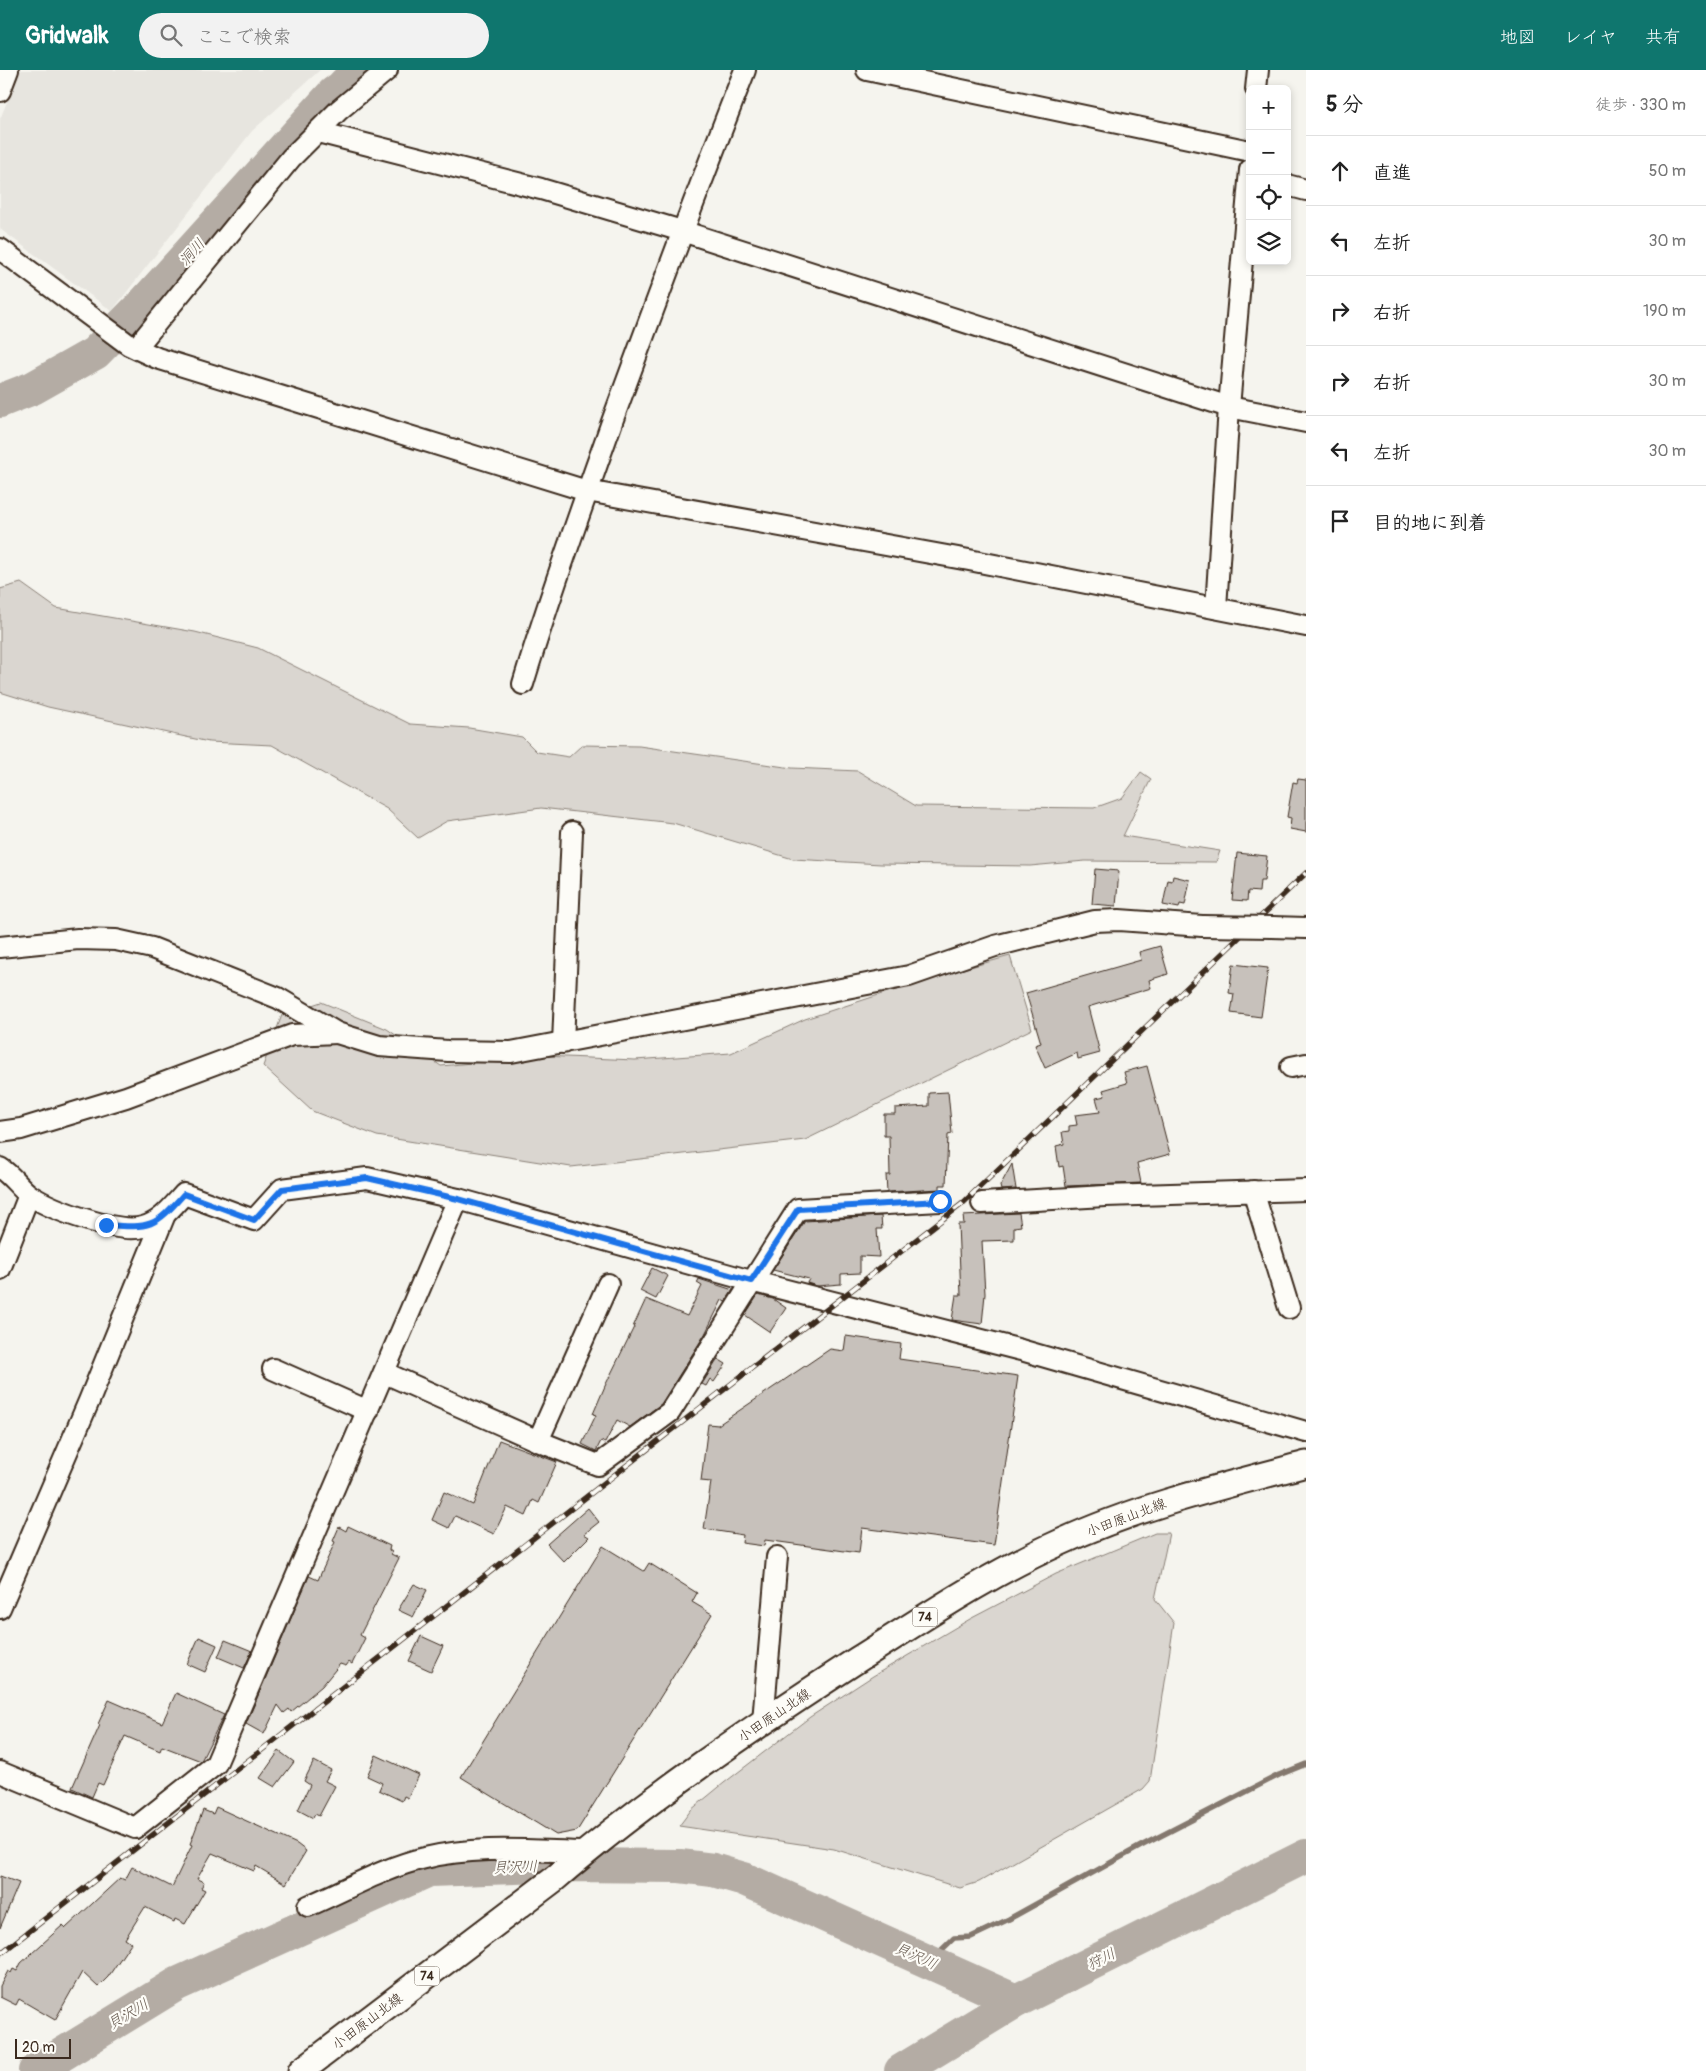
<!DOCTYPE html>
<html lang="ja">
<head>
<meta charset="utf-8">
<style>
  :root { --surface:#fff; --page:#f2f2f2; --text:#222; --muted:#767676; --line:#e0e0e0; --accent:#0f766e }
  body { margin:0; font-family:Pangolin,"Klee One",sans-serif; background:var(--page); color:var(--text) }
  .controls { position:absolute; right:15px; top:15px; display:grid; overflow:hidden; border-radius:8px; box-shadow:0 2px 8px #0003 }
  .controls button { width:45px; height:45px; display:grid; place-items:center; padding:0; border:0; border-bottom:1px solid var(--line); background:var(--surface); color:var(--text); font:25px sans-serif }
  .scale { position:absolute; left:15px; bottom:12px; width:56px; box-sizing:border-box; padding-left:5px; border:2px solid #3b2a1e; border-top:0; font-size:14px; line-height:18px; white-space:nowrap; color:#3b2a1e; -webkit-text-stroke:4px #fdfcf7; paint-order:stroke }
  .stop { position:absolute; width:15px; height:15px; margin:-11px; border:4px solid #1a73e8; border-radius:50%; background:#fff }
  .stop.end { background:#1a73e8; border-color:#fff; box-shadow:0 1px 5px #0008 }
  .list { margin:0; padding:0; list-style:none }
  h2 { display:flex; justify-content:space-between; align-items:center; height:65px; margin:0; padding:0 20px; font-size:21px }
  h2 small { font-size:16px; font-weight:400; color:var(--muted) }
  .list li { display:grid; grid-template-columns:32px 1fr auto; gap:15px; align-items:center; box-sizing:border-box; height:70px; padding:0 20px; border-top:1px solid var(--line) }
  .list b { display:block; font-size:19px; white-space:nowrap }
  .list em { font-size:16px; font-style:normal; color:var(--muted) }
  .icon { flex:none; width:28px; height:28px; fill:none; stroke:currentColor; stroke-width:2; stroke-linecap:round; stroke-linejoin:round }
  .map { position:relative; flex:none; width:1306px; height:2001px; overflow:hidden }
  header { display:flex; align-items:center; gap:30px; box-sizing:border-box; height:70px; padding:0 25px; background:var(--accent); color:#fff }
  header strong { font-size:24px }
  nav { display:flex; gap:28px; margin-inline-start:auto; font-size:18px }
  .search { width:350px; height:45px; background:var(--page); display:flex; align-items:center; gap:12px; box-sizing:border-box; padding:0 18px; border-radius:28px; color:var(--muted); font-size:19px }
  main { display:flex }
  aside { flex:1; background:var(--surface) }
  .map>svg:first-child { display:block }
  .built { fill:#e7e5df }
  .green { fill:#dad6d0; stroke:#8a8077 }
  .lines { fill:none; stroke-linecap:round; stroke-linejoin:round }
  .stream { stroke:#84786e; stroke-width:5.5 }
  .river { stroke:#b4aca4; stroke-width:34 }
  .building { fill:#c7c1bb; stroke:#3b2a1e }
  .minor-casing { stroke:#3b2a1e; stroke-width:24 }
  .major-casing { stroke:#3b2a1e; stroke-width:29 }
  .minor { stroke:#fdfcf7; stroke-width:20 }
  .major { stroke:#fdfcf7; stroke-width:25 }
  .rail-casing { stroke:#3b2a1e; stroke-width:5.5 }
  .rail { stroke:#fdfcf7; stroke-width:4; stroke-dasharray:11; stroke-linecap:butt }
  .minor-bridge-casing { stroke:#3b2a1e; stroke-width:24; stroke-linecap:butt }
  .minor-bridge { stroke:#fdfcf7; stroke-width:20 }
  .route { stroke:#1a73e8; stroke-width:6 }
  .labels { text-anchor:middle; stroke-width:4.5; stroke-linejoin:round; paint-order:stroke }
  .shield { fill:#fdfcf7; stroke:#75695f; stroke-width:1 }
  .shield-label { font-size:12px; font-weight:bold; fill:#3b2a1e }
  .street-label { font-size:14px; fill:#3b2a1e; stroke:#fdfcf7 }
  .water-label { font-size:15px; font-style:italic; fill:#65584d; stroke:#fdfcf7 }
</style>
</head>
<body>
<header>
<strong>Gridwalk</strong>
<div class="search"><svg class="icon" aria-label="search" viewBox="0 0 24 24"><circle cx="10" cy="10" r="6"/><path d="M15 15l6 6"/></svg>ここで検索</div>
<nav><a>地図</a><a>レイヤ</a><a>共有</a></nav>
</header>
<main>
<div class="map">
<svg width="1306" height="2001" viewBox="0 0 1306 2001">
  <rect width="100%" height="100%" fill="#f5f4ee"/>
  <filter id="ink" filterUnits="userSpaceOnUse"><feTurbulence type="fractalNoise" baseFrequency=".02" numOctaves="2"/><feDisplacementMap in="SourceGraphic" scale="10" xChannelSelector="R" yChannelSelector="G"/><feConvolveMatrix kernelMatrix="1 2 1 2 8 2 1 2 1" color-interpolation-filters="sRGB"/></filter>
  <g filter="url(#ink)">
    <polygon class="built" points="20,0 320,0 252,61 112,241 0,159 0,49"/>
    <g class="green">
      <polygon points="21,513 56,538 195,562 258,578 410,654 469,658 522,667 537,682 569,687 582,675 639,676 792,698 858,701 916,736 1094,738 1122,728 1141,702 1151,709 1123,766 1220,781 1216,792 1085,791 1030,796 881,794 793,789 673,753 541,738 447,751 418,768 387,739 272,675 209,672 48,637 0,622 0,519"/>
      <polygon points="1010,886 1032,959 805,1070 571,1097 377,1066 312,1041 263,996 282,945 321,932 387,959 441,996 543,986 635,990 731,983 805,949 931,908"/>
      <polygon points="1155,1463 1169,1463 1155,1529 1174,1553 1150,1711 1143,1719 979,1812 960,1818 834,1779 679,1756 691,1740 724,1713 810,1647 873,1606 970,1549 1056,1504"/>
    </g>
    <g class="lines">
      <polyline class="stream" points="929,1892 954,1868 971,1867 1009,1849 1141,1776 1279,1705 1306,1694"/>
      <g class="river">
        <polyline points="0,331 33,318 95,283 146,231 334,23 342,17 358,0"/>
        <polyline points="35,2001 177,1914 429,1800 568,1795 680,1796 713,1800 744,1809 1016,1931"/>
        <polyline points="901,2001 1016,1931 1306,1786"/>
      </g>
    </g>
    <g class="building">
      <polygon points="1298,709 1306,710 1306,762 1290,759 1291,748 1287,747 1293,712 1297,713"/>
      <polygon points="1237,783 1267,786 1264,811 1260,811 1259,822 1248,821 1247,831 1232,830"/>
      <polygon points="1095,799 1119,801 1116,836 1092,834"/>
      <polygon points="1173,806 1190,810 1185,835 1180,834 1179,838 1163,835 1168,810 1172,811"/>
      <polygon points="1160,876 1168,904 1149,910 1151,918 1088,937 1100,983 1078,989 1077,983 1045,998 1035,975 1041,973 1026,923 1141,890 1139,882"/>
      <polygon points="1233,894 1268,898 1261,947 1231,943 1234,924 1229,923"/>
      <polygon points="1147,996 1170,1084 1137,1093 1141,1113 1066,1116 1063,1096 1059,1097 1056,1076 1064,1074 1062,1062 1069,1061 1069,1056 1077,1055 1075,1045 1100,1042 1096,1028 1105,1026 1103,1020 1127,1013 1124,1002"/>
      <polygon points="948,1022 952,1064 948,1065 946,1115 940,1115 940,1119 887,1122 886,1105 890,1105 889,1066 884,1066 884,1044 895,1044 895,1038 929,1036 929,1023"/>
      <polygon points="1012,1094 1016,1119 1001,1120 1000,1116"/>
      <polygon points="1019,1143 1021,1156 1014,1157 1014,1170 982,1171 985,1224 982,1254 952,1250 956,1225 961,1225 958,1154 964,1154 963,1146"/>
      <polygon points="881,1146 882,1159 877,1159 879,1187 860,1186 860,1203 841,1204 841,1214 817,1216 807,1213 809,1209 773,1200 805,1151"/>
      <polygon points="652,1198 668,1206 656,1229 640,1221"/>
      <polygon points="699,1209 733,1220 725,1232 722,1230 705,1264 661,1334 630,1357 617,1350 605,1373 601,1371 596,1381 582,1374 596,1345 593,1344 605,1316 634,1257 633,1257 646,1229 687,1246 702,1216 697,1213"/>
      <polygon points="758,1225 773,1229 786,1238 770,1262 745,1245"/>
      <polygon points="846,1266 901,1274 899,1289 1018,1306 994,1475 862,1458 859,1483 765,1470 764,1476 742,1473 743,1465 704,1459 711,1412 701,1411 708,1354 718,1355 830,1279 844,1281"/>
      <polygon points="718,1289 726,1294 714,1312 710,1309 706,1316 702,1314"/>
      <polygon points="499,1370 557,1392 539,1433 533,1430 526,1446 507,1437 494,1464 455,1446 449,1458 432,1450 444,1422 473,1435"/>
      <polygon points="588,1438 599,1452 584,1464 589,1467 564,1492 547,1474"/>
      <polygon points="348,1456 390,1476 389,1480 392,1482 391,1484 399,1488 360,1565 365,1568 352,1594 349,1592 346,1596 340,1594 322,1616 291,1642 289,1639 284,1643 278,1635 264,1664 246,1654 309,1506 318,1510 335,1472 333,1471 339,1457 346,1461"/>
      <polygon points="603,1476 644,1501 649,1493 697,1523 692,1532 712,1544 577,1761 556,1765 461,1707"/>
      <polygon points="414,1514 427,1520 413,1547 398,1540"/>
      <polygon points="421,1566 443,1576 431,1601 409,1591"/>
      <polygon points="199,1567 217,1575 205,1602 187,1594"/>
      <polygon points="225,1570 252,1581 244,1598 218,1587"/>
      <polygon points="176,1623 224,1645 201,1691 162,1676 160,1681 125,1666 103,1715 98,1713 92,1727 72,1718 100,1655 98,1654 109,1630 162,1653"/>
      <polygon points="279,1681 294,1692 275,1717 260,1708"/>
      <polygon points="376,1685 419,1705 408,1728 404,1726 402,1731 379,1720 382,1713 367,1706"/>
      <polygon points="314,1691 331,1700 325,1711 335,1716 319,1746 315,1744 313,1748 298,1740 310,1715 304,1711"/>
      <polygon points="216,1737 297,1774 306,1781 286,1814 256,1796 254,1801 212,1783 197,1809 204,1812 201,1818 205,1820 185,1854 175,1849 174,1852 145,1837 125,1869 131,1873 108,1907 98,1917 82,1902 55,1950 19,1929 16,1935 0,1927 0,1916 8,1901 11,1903 13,1899 17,1901 21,1893 63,1855 66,1858 120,1808 125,1810 132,1797 172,1817 192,1775 190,1774 203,1740 213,1744"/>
      <polygon points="0,1806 19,1813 0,1858"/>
    </g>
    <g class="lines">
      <g class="minor-casing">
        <g id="minor">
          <polyline points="867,0 1250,81"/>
          <polyline points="1256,19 1258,0"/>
          <polyline points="0,21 8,0"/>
          <polyline points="318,62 541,119 682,161 1229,337 1306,352"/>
          <polyline points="1287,115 1306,120"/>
          <polyline points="0,179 129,275 157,288 587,421 969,490 1306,556"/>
          <polyline points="136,278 291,88 339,40 387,0"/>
          <polyline points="1216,538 1229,337 1250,100"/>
          <path d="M 523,614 C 550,524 582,437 613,349 C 656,232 699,116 745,0"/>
          <polyline points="1272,857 1306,858"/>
          <polyline points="0,877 78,869 116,870 152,878 278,928 337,963 379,976 448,981 511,982 909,906 995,876 1095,851 1119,850 1202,856"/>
          <polyline points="563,973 572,762"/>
          <polyline points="1291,997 1306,994"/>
          <polyline points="0,1062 21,1059 126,1027 292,965 337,963"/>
          <path d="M 0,1098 C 13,1106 20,1119 31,1126 C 53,1140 118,1164 143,1157 C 161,1152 172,1137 184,1124 L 254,1150 L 282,1119 L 367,1108 L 458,1129 L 751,1211 L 1021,1280 L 1306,1362"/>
          <polyline points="1253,1121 1289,1238"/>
          <polyline points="982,1133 1105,1126 1306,1120"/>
          <polyline points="0,1199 29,1125"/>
          <polyline points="273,1299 368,1341"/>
          <polyline points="385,1303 538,1371 598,1395 670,1342 798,1139 940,1131"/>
          <polyline points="538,1371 608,1214"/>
          <polyline points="0,1538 89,1331 164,1147"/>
          <polyline points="763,1651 777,1487"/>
          <polyline points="0,1702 135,1758 216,1694 458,1129"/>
          <path d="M 308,1836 C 346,1820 385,1797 425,1788 C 477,1775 534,1781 586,1782"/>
        </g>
      </g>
      <g class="major-casing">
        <path id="major" d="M 301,2001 L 553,1810 C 647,1729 752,1658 857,1590 C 924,1548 989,1504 1061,1472 C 1139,1436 1223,1416 1306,1394"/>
      </g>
      <use href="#minor" class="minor"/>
      <use href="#major" class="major"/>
      <g class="rail-casing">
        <polyline id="rail" points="0,1884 962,1134 1306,803"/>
      </g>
      <use href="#rail" class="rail"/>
      <g class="minor-bridge-casing">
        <polyline id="minor-bridge" points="1202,856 1272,857"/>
      </g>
      <use href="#minor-bridge" class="minor-bridge"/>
    </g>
  </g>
  <g class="lines" filter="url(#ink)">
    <path class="route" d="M 106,1155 C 151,1158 154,1158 184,1124 L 254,1150 L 282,1119 L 367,1108 L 458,1129 L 751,1211 L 798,1139 L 940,1131"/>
  </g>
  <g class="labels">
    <g class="shield">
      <rect x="912.5" y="1537.5" width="25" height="19" rx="4"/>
      <rect x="414.5" y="1896.5" width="25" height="19" rx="4"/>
    </g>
    <g class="shield-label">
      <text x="925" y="1551">74</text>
      <text x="427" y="1910">74</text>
    </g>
    <g class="street-label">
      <text transform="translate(1126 1447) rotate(-21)" y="5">小田原山北線</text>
      <text transform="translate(774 1645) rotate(-34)" y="5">小田原山北線</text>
      <text transform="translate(367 1951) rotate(-37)" y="5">小田原山北線</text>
    </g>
    <g class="water-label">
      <text transform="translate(192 182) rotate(-48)" y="5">洞川</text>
      <text transform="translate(515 1797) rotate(-2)" y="5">貝沢川</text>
      <text transform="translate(916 1886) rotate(24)" y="5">貝沢川</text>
      <text transform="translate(1101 1889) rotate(-27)" y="5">狩川</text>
      <text transform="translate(128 1944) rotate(-31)" y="5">貝沢川</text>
    </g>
  </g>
</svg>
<div class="controls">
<button>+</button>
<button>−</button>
<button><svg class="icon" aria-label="locate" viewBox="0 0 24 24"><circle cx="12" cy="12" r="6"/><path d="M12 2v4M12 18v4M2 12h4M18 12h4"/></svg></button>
<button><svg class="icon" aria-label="layers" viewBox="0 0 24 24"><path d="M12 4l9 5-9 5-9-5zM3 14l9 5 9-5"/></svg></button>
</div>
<div class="scale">20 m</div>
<div class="stop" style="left:940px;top:1131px"></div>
<div class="stop end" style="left:106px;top:1155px"></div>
</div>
<aside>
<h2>5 分<small>徒歩 · 330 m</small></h2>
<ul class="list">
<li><svg class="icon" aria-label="ahead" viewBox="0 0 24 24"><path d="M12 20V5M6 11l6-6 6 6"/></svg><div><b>直進</b></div><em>50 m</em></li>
<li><svg class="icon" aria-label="left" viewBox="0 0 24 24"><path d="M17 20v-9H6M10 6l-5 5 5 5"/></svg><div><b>左折</b></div><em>30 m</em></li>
<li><svg class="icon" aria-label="right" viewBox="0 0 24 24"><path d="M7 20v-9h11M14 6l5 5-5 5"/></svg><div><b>右折</b></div><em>190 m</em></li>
<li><svg class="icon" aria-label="right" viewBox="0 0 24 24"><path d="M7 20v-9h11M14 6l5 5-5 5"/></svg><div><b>右折</b></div><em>30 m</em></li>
<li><svg class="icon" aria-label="left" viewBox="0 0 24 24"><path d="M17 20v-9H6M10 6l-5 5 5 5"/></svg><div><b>左折</b></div><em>30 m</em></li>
<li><svg class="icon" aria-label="arrive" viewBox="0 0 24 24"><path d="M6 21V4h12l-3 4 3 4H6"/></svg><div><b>目的地に到着</b></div></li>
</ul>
</aside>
</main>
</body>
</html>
